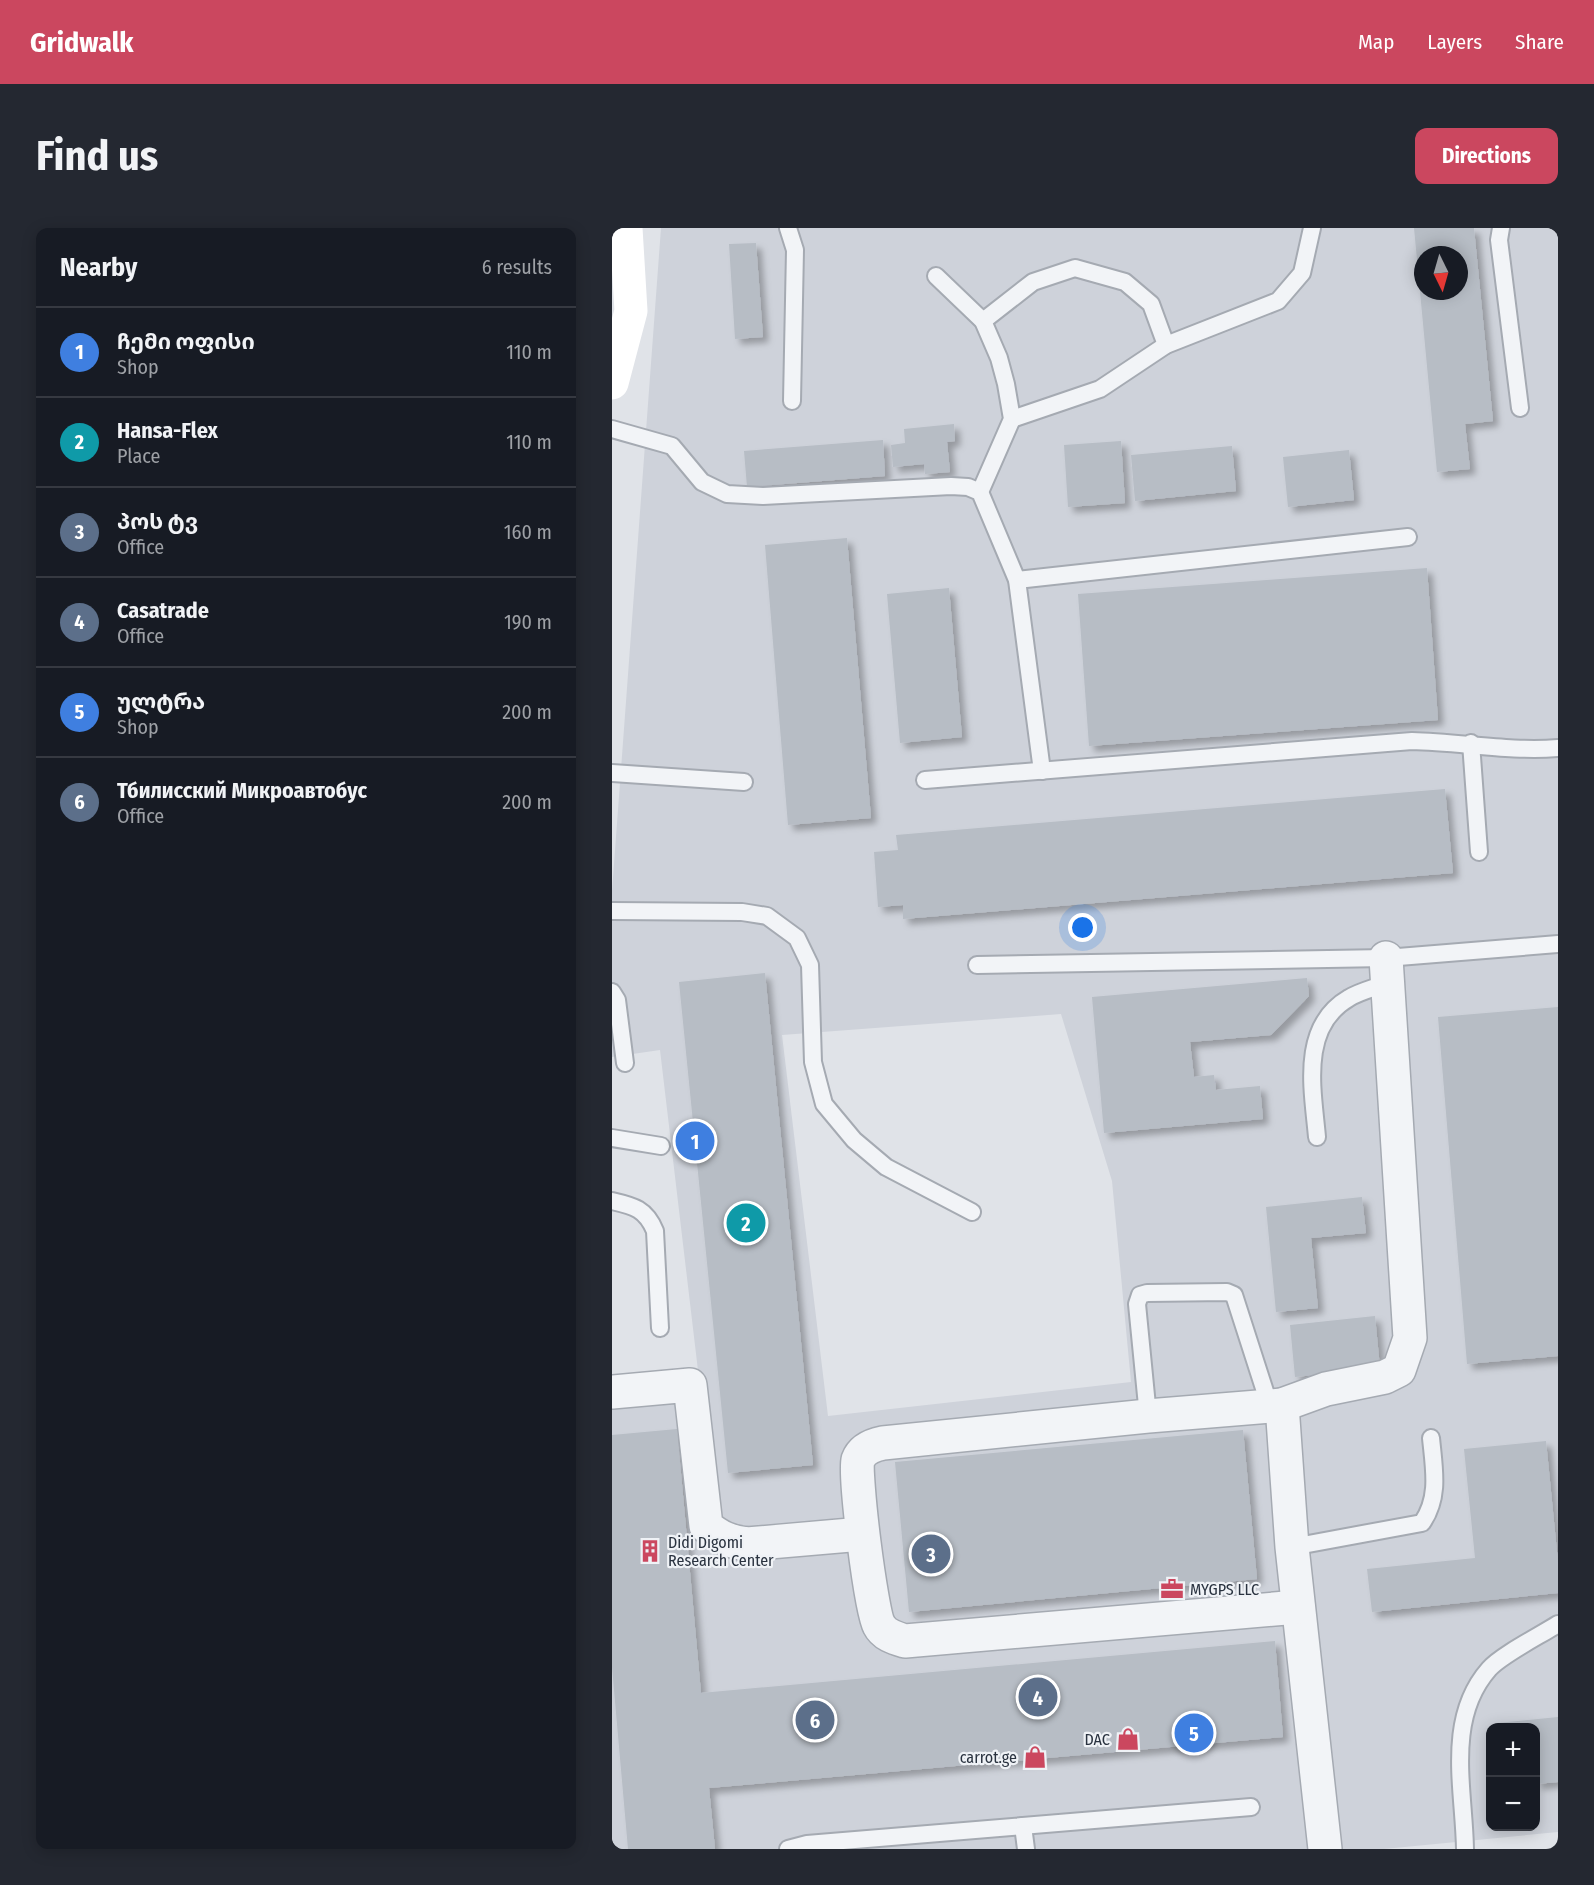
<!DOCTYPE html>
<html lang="en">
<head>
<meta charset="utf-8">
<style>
  :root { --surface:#171b24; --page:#242831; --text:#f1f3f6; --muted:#9ea1a6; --line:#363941; --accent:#cb475f }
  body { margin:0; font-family:"Fira Sans Condensed","Noto Sans Georgian",sans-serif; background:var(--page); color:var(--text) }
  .controls { position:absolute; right:18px; bottom:18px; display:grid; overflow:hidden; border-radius:12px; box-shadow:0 3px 15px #0003 }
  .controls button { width:54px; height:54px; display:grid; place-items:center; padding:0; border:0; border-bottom:2px solid var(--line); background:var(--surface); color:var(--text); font:30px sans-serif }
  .compass { position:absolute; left:802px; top:18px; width:54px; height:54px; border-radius:50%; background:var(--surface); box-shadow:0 3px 15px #0003; rotate:175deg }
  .you { position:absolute; left:471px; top:700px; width:21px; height:21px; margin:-15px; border:4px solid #fff; border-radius:50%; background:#1a73e8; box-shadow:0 0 0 9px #1a73e833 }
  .badge { display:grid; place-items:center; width:39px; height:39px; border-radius:50%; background:var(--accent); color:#fff; font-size:20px; font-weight:700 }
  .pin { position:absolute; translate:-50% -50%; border:3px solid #fff; box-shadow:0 2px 6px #0006 }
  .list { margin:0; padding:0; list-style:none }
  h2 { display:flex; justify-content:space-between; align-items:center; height:78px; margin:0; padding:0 24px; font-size:26px }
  h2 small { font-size:20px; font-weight:400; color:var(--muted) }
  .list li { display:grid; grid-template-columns:39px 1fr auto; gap:18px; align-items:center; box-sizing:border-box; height:90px; padding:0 24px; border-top:2px solid var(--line) }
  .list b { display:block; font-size:22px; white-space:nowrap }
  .list p { margin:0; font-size:20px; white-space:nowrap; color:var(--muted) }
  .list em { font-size:20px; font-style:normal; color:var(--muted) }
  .map { position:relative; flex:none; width:946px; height:1621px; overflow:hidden; border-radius:12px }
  header { display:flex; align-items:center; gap:36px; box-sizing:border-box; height:84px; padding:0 30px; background:var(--accent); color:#fff }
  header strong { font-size:28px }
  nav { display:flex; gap:33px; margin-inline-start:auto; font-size:21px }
  .intro { display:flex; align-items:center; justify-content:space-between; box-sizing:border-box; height:144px; padding:0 36px }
  h1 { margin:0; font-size:42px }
  .button { padding:15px 27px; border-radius:12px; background:var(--accent); color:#fff; font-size:21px; font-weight:700 }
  main { display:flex; gap:36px; padding:0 36px }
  aside { flex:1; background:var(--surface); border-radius:12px; box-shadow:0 3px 15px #0003 }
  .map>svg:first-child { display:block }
  .built { fill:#ced2da; fill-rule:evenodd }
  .building { fill:#b7bdc5; fill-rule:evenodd; filter:url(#shadow) }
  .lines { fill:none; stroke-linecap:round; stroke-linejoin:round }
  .lane-casing { stroke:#a5aab2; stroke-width:20 }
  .street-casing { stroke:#a5aab2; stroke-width:36 }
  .lane { stroke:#f2f4f7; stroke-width:16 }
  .street { stroke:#f2f4f7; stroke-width:33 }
  .secondary { stroke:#fff; stroke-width:33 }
  .labels { text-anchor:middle; stroke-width:4.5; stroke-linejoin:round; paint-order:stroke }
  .poi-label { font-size:16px; fill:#29323f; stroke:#eff2f6; text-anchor:start }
</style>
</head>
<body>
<header>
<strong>Gridwalk</strong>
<nav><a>Map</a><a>Layers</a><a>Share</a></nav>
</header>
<div class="intro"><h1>Find us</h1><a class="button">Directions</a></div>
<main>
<aside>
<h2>Nearby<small>6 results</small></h2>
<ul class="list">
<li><span class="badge" style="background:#3f7fe0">1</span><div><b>ჩემი ოფისი</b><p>Shop</p></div><em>110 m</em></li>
<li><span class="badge" style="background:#0f9aa8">2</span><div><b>Hansa-Flex</b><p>Place</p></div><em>110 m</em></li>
<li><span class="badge" style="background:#5c6f8a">3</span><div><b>პოს ტვ</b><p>Office</p></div><em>160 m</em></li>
<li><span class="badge" style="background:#5c6f8a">4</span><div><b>Casatrade</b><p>Office</p></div><em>190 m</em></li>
<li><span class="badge" style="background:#3f7fe0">5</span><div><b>ულტრა</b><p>Shop</p></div><em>200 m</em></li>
<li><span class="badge" style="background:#5c6f8a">6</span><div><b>Тбилисский Микроавтобус</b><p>Office</p></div><em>200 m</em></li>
</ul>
</aside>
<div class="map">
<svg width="946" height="1621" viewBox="0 0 946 1621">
  <defs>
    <filter id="shadow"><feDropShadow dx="5.5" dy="5.5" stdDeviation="3" flood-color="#0004"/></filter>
  </defs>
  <rect width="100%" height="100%" fill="#e0e3e8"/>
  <path class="built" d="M 49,0 L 946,0 L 946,1604 L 772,1621 L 0,1621 L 0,1159 L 87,1151 L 48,822 L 0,829 L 0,663 ZM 811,27 L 847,27 L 847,63 L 811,63 ZM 449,786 L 500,953 L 519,1154 L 216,1188 L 170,807 ZM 879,1500 L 924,1500 L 924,1598 L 879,1598 Z"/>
  <g class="building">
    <path d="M 802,0 L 862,0 L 881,193 L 853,196 L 858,241 L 825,244 ZM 811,27 L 847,27 L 847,63 L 811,63 Z"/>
    <polygon points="144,15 151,109 123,111 117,16"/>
    <polygon points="342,196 343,213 335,214 338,244 313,246 312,236 281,239 279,217 293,215 292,201"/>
    <polygon points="271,212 273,248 135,259 132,223"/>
    <polygon points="509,213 513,275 456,279 452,217"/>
    <polygon points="620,218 624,263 523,273 519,227"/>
    <polygon points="737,222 742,272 676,279 671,229"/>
    <polygon points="235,310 259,590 176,597 153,317"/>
    <polygon points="815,340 826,492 477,518 466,366"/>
    <polygon points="337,360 350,509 288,515 275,366"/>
    <polygon points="833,561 841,645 291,691 291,677 266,679 262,624 286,622 284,607"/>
    <polygon points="153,745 201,1237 116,1245 67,754"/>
    <polygon points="695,750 697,768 659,807 578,814 582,849 602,847 604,862 648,858 651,891 492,905 480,769"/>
    <polygon points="946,779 946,1128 855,1136 826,789"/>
    <polygon points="750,969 754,1005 699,1010 706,1080 664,1084 654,979"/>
    <polygon points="763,1088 768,1140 683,1149 678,1097"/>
    <polygon points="65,1201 89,1465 663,1413 671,1509 97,1560 103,1621 16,1621 0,1439 0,1207"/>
    <polygon points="631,1202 645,1351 297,1384 283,1234"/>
    <polygon points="934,1213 946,1334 946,1365 760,1384 755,1341 863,1330 852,1221"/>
    <polygon points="946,1489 946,1554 924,1556 924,1500 885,1500 885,1495"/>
  </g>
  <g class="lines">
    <g class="lane-casing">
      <g id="lane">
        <polyline points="176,0 183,22 180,173"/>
        <polyline points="889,0 887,12 908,180"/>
        <polyline points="324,48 371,93 387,130 394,156 400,191 368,264"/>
        <polyline points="371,93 421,54 463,40 513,54 539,76 554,117"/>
        <polyline points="400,191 488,161 554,117 666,73 690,45 700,0"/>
        <polyline points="0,201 60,218 90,254 115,266 151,268 339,258 356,259 368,264 405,352 430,543"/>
        <polyline points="405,352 796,309"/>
        <polyline points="859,515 867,624"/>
        <polyline points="0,545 132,554"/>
        <path d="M 313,552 L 800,513 C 849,514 898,524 946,520"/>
        <polyline points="0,683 130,684 155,688 185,710 198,737 201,834 212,876 242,912 274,939 360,984"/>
        <polyline points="365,737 774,730 946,716"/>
        <polyline points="0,764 5,772 13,835"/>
        <path d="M 705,909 C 701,863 687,799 737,770 C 748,763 763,760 775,755"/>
        <polyline points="0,910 49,918"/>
        <path d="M 0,973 C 22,978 34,981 43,1003 L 48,1100"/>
        <polyline points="536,1188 525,1076 528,1067 535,1065 615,1064 622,1067 658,1179"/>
        <path d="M 680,1319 L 810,1295 C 828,1269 822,1241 819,1210"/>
        <polyline points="411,1598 414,1621"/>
        <polyline points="176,1621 195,1616 639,1579"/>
        <path d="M 853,1621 C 852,1561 833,1491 877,1441 C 889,1427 929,1407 946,1396"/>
      </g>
    </g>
    <g class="street-casing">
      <g id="street">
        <path d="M 0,1164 L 78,1157 L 94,1298 C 107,1309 118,1314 135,1316 L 250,1306"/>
        <polyline points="670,1177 680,1319 713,1621"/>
        <path d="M 686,1379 L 293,1413 C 283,1410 272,1407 267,1397 C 259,1383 242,1246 246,1232 C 250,1221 261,1217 271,1215 L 536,1188 L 670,1177 L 714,1161 L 773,1149 L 787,1142 L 798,1110 L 774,730"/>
      </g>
    </g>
    <use href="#lane" class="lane"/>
    <use href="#street" class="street"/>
    <polyline class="secondary" points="0,155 19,83 14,0"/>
  </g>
  <defs>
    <g id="building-bare" transform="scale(1.8)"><path d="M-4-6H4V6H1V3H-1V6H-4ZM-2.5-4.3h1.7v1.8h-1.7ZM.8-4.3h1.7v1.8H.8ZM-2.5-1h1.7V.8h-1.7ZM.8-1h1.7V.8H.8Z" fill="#cb475f" stroke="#eff2f6" stroke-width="2.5" paint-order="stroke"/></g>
    <g id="office-bare" transform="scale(1.8)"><path d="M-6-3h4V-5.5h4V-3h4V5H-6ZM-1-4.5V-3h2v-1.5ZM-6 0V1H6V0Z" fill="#cb475f" stroke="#eff2f6" stroke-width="2.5" paint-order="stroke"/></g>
    <g id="shop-bare" transform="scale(1.8)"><path d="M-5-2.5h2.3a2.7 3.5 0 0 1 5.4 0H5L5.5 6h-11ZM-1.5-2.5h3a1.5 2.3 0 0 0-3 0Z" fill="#cb475f" stroke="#eff2f6" stroke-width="2.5" paint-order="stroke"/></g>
  </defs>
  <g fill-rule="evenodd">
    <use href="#building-bare" x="38" y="1323"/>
    <use href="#office-bare" x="560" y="1361"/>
    <use href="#shop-bare" x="516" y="1511"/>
    <use href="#shop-bare" x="423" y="1529"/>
  </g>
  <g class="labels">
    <g class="poi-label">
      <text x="56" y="1320">Didi Digomi<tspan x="56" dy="18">Research Center</tspan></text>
      <text x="578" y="1367">MYGPS LLC</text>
      <text x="498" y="1517" text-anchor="end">DAC</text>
      <text x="405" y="1535" text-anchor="end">carrot.ge</text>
    </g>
  </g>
</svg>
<div class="controls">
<button>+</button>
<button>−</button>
</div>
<svg class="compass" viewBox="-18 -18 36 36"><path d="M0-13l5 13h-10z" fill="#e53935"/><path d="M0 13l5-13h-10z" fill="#9ea1a6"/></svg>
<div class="you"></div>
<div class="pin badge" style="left:83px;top:913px;background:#3f7fe0">1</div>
<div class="pin badge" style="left:134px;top:995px;background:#0f9aa8">2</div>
<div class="pin badge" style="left:319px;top:1326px;background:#5c6f8a">3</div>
<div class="pin badge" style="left:426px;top:1469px;background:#5c6f8a">4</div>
<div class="pin badge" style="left:582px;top:1505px;background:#3f7fe0">5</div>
<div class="pin badge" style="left:203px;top:1492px;background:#5c6f8a">6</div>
</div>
</main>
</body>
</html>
